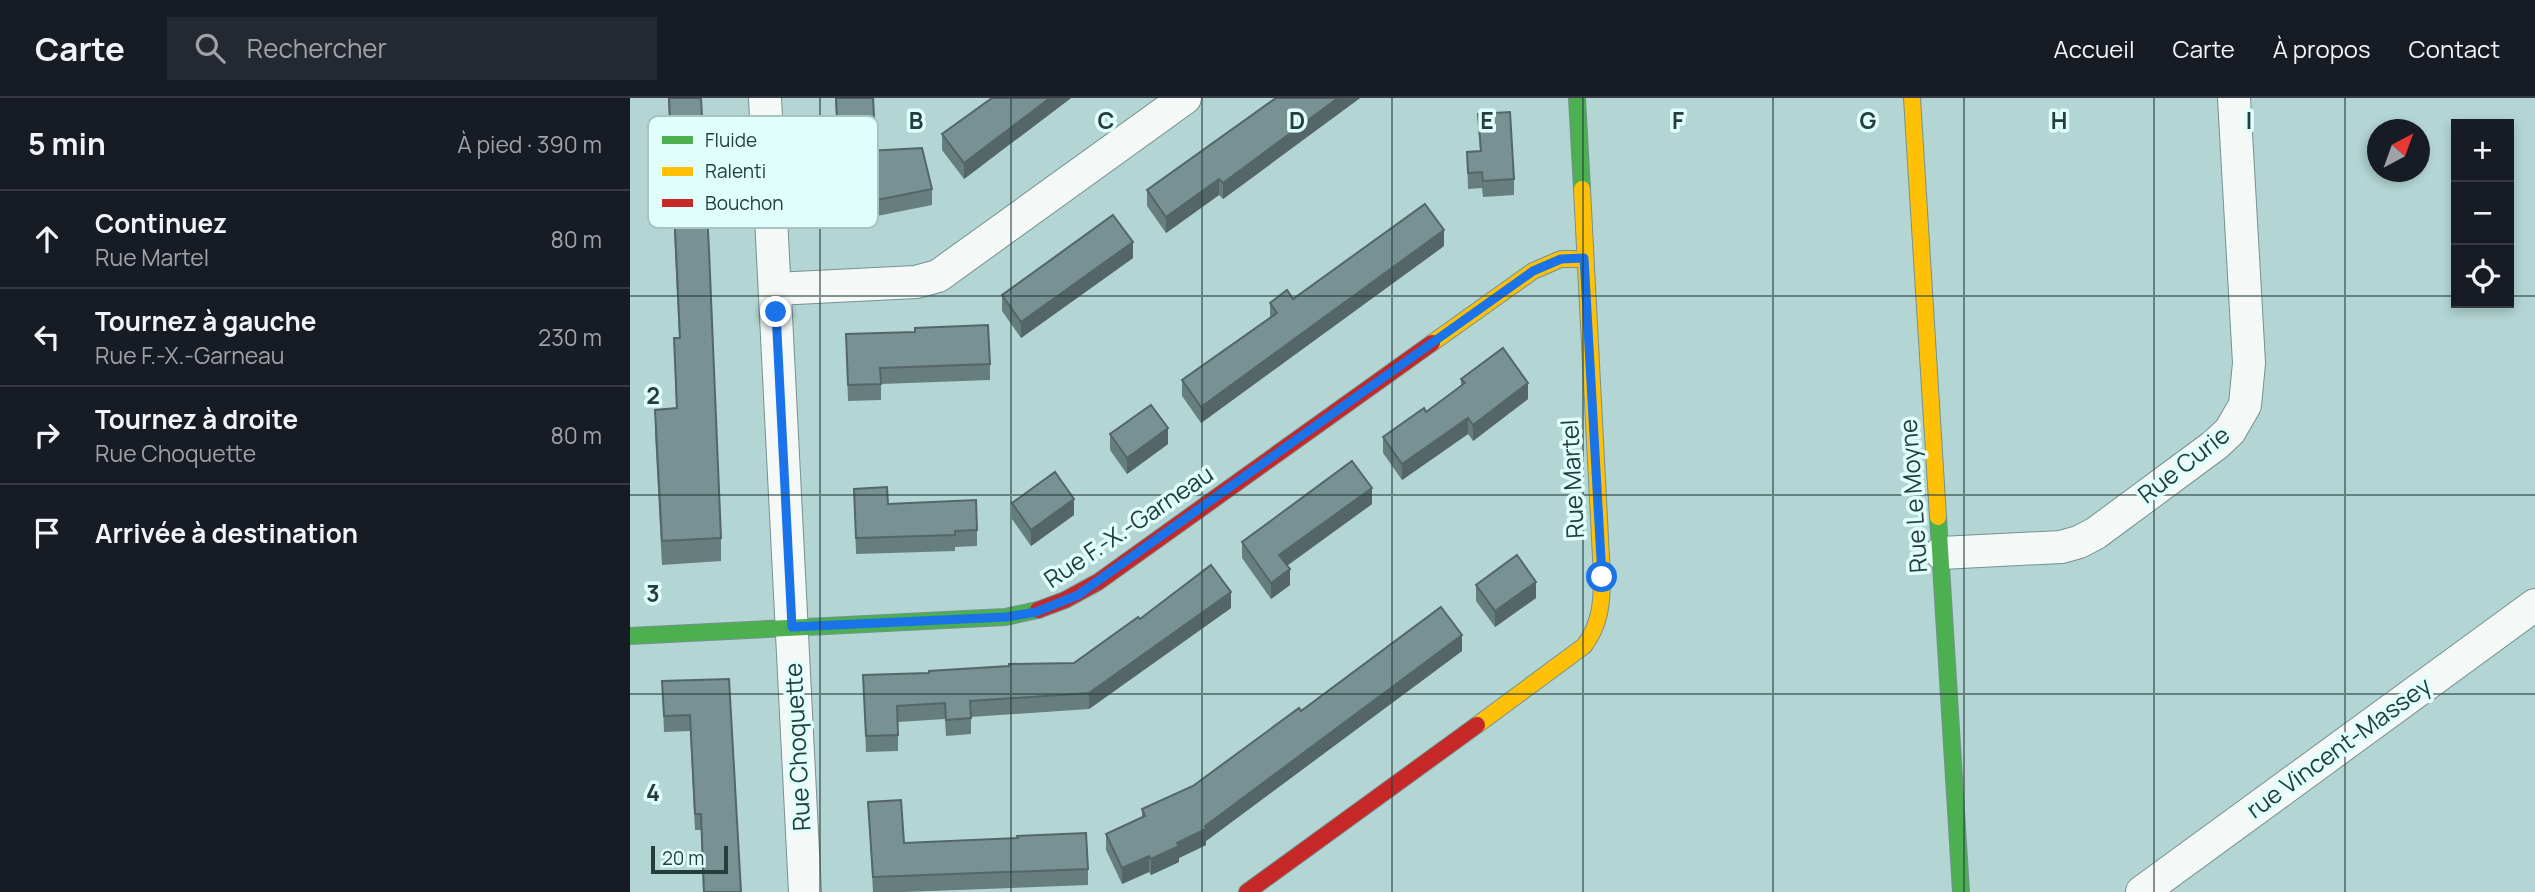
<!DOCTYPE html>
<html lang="fr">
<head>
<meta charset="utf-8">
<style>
  :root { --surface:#171b24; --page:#242831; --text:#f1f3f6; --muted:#9ea1a6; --line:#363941 }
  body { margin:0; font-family:Manrope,sans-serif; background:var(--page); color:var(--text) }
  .controls { position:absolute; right:21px; top:21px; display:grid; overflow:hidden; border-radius:0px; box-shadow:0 4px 10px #0003 }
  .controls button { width:63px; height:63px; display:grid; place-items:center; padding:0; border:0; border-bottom:2px solid var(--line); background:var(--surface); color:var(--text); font:35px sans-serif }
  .compass { position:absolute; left:1737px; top:21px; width:63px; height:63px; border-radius:50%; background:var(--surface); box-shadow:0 4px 10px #0003; rotate:41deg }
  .scale { position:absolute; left:21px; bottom:18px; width:77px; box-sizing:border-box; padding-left:7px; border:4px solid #243e3c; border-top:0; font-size:19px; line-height:24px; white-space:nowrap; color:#243e3c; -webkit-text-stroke:5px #e0fefc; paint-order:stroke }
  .stop { position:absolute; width:21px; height:21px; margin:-16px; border:5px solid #1a73e8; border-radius:50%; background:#fff }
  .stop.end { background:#1a73e8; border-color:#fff; box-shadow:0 2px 7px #0008 }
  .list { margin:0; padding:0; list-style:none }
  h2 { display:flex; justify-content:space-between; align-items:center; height:91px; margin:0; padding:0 28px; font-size:30px }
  h2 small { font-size:23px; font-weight:400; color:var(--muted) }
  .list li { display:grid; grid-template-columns:46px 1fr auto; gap:21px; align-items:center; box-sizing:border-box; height:98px; padding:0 28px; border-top:2px solid var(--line) }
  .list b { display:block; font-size:26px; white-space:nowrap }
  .list p { margin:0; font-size:23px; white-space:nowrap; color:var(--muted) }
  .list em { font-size:23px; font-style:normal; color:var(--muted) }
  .icon { flex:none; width:38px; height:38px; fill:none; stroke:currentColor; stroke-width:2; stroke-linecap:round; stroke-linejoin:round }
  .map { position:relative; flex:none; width:1905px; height:794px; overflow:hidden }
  header { display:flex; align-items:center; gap:42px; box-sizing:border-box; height:98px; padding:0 35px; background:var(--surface); border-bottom:2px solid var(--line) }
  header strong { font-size:33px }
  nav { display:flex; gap:38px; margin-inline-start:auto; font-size:24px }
  .search { width:490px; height:63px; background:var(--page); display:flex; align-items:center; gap:18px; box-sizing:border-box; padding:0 24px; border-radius:0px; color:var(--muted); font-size:26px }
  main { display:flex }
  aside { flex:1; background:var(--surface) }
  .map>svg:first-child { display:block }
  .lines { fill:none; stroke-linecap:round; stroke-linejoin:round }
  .street-casing { stroke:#769190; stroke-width:34 }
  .fast-casing { stroke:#769190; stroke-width:18 }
  .slow-casing { stroke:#769190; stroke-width:18 }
  .jam-casing { stroke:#769190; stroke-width:18 }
  .street { stroke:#f4f9f8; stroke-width:32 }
  .fast { stroke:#4caf50; stroke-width:16 }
  .slow { stroke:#ffc107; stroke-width:16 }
  .jam { stroke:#c62828; stroke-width:16 }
  .wall { fill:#677e7e }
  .shaded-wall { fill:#546667 }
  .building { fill:#789293; stroke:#546667; stroke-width:2 }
  .route { stroke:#1a73e8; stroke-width:9 }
  .grid { fill:none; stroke:#243e3c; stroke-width:2; stroke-opacity:0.55 }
  .labels { text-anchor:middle; stroke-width:7; stroke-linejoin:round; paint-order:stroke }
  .street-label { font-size:24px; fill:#243e3c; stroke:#e0fefc }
  .key { fill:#e0fefc; stroke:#a8c4c2; stroke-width:2 }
  .key-label { font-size:19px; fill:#243e3c }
  .grid-label { font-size:23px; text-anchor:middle; font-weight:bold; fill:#243e3c; stroke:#e0fefc; stroke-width:7; stroke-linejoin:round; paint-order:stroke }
</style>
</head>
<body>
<header>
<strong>Carte</strong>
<div class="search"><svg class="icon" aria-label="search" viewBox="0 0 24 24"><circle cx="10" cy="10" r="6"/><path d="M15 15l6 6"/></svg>Rechercher</div>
<nav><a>Accueil</a><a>Carte</a><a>À propos</a><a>Contact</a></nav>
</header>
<main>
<aside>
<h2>5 min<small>À pied · 390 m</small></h2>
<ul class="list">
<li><svg class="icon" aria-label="ahead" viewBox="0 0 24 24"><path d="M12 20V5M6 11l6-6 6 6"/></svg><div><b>Continuez</b><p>Rue Martel</p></div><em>80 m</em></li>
<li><svg class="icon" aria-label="left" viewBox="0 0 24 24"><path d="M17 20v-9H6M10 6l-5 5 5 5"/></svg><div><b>Tournez à gauche</b><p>Rue F.-X.-Garneau</p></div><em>230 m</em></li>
<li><svg class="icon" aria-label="right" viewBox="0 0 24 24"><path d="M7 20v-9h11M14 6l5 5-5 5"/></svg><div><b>Tournez à droite</b><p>Rue Choquette</p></div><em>80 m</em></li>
<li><svg class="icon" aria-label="arrive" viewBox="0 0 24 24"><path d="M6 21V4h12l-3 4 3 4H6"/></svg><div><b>Arrivée à destination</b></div></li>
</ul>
</aside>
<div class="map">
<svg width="1905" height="794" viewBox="0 0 1905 794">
  <rect width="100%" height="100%" fill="#b3d5d3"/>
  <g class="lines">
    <g class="street-casing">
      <g id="street">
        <polyline points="135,0 175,794"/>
        <polyline points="145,191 286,184 308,178 555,0"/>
        <polyline points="1311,455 1431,449 1449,444 1466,435 1585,347 1600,333 1615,307 1619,265 1604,0"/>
        <polyline points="1512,794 1905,507"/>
      </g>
    </g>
    <g class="fast-casing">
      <g id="fast">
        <polyline points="947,0 952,91"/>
        <polyline points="1308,419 1331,794"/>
        <polyline points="0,538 375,519 408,512"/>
      </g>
    </g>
    <g class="slow-casing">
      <g id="slow">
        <polyline points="1282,0 1308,419"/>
        <polyline points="802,245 903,173 931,161 954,161"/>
        <path d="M 847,627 L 954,548 C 970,527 972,505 972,479 L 952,91"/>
      </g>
    </g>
    <g class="jam-casing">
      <g id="jam">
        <polyline points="408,512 435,502 468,484 802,245"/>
        <polyline points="617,794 847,627"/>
      </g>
    </g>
    <use href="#street" class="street"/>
    <use href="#fast" class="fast"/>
    <use href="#slow" class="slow"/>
    <use href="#jam" class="jam"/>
  </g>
  <g class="wall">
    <polygon points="38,0 71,0 91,440 91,463 32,467 25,335 25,312 46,310 44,240 49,240"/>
    <polygon points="205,0 243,0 245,52 208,55"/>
    <polygon points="362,0 441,0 334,81 312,52 312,36"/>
    <polygon points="646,0 730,0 593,101 589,97 536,135 517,108 517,92"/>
    <polygon points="848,16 884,81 884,97 853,99 852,90 838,91 837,54 850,53"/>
    <polygon points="237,53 302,91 302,107 247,118 237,69"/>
    <polygon points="814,148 571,325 552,298 552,282 640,220 640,205 663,201"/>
    <polygon points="503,160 391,240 372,213 372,197"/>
    <polygon points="216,236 360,266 360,282 251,286 251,302 218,303"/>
    <polygon points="831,281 898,301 843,343 838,336 772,382 753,355 753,339 796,314 831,288"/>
    <polygon points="480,336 538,346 497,376 480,352"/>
    <polygon points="224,391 258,406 347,432 347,448 325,449 325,453 226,456"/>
    <polygon points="382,405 444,417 401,448 382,421"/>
    <polygon points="742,406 657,468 660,487 641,501 612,460 612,444"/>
    <polygon points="846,487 906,500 865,529 846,503"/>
    <polygon points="601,510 459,611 341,619 341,636 316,638 315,621 268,624 268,653 236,654 233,577 299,575 444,565 510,521"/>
    <polygon points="832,553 576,743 576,747 549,760 549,764 521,777 519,774 492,786 476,752 476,736 512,719 512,711 563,688 671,613"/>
    <polygon points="99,581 111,794 73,794 71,732 65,732 60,633 34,634 32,583"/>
    <polygon points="238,704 274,745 458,771 458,787 275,794 243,794"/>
  </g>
  <g class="shaded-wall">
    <polygon points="420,0 441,0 334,81 334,65"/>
    <polygon points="708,0 730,0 593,101 593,85"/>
    <polygon points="589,81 589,97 536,135 536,119"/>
    <polygon points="814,132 814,148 571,325 571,309"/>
    <polygon points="503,144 503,160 391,240 391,224"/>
    <polygon points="898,285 898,301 843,343 843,327"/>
    <polygon points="838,320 838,336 772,382 772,366"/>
    <polygon points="538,330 538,346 497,376 497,360"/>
    <polygon points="742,390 742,406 649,473 649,457"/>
    <polygon points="444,401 444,417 401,448 401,432"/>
    <polygon points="660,471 660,487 641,501 641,485"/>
    <polygon points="906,484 906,500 865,529 865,513"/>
    <polygon points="601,494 601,510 459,611 459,595"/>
    <polygon points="832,537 832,553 576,743 576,747 549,760 549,764 521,777 521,761 575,728"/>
    <polygon points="519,758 519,774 492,786 492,770"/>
  </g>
  <g class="building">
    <polygon points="39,0 71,0 79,152 91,440 32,443 25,312 47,310 44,240 50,240"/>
    <polygon points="206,0 243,0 245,36 208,39"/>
    <polygon points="362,0 420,0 334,65 312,36"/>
    <polygon points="646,0 708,0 593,85 589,81 536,119 517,92"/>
    <polygon points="880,14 884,81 853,83 852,74 838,75 837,54 851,53 848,16"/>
    <polygon points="292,50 302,91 247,102 237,53"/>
    <polygon points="795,106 814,132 571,309 552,282 647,215 640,205 657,192 663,201"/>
    <polygon points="483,117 503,144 391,224 372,197"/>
    <polygon points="358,227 360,266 250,270 251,286 218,287 216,236 285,234 285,230"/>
    <polygon points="873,250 898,285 843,327 838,320 772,366 753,339 794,310 796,314 835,285 831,281"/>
    <polygon points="521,307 538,330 497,360 480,336"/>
    <polygon points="722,363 742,390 649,457 660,471 641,485 612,444"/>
    <polygon points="425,374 444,401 401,432 382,405"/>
    <polygon points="257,389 258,406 346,402 347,432 325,433 325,437 226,440 224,391"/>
    <polygon points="887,457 906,484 865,513 846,487"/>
    <polygon points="581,467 601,494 459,595 340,603 341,620 316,622 315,605 267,608 268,637 236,638 233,577 299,575 299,573 379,568 379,566 444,565 508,519 510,521"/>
    <polygon points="811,509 832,537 575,728 576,731 547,745 549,748 521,761 519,758 492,770 476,736 515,718 512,711 563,688 669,610 671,613"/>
    <polygon points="99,581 111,794 74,794 71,716 65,716 60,617 34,618 32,583"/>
    <polygon points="271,702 274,745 388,740 387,738 456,735 458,771 243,779 238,704"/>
  </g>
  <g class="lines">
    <polyline class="route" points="146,214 162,529 376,519 406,514 448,497 903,173 931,161 954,160 972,479"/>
  </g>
  <path class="grid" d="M 190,0 L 190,794M 381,0 L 381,794M 572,0 L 572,794M 762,0 L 762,794M 953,0 L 953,794M 1143,0 L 1143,794M 1334,0 L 1334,794M 1524,0 L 1524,794M 1715,0 L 1715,794M 0,198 L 1826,198M 1879,198 L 1905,198M 0,397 L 1905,397M 0,596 L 1905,596"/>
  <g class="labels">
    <g class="street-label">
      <text transform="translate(1554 367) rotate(-38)" y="8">Rue Curie</text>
      <text transform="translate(943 381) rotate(-93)" y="8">Rue Martel</text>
      <text transform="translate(1284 398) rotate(-94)" y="8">Rue Le Moyne</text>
      <text transform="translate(499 429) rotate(-34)" y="8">Rue F.-X.-Garneau</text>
      <text transform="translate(168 649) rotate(-93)" y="8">Rue Choquette</text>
      <text transform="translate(1709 650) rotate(-36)" y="8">rue Vincent-Massey</text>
    </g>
  </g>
  <rect x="18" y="18" width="230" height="112" rx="10" class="key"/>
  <rect x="32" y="38" width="31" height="8" fill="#4caf50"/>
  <rect x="32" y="69" width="31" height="9" fill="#ffc107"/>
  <rect x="32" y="101" width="31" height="8" fill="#c62828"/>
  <g class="key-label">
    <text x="75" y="49">Fluide</text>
    <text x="75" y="80">Ralenti</text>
    <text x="75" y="112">Bouchon</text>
  </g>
  <g class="grid-label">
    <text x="286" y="31">B</text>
    <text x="476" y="31">C</text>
    <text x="667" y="31">D</text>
    <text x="857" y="31">E</text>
    <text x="1048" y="31">F</text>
    <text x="1238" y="31">G</text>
    <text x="1429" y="31">H</text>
    <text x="1619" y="31">I</text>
    <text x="23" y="306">2</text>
    <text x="23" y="504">3</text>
    <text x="23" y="703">4</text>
  </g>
</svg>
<div class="controls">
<button>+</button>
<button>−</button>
<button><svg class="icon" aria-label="locate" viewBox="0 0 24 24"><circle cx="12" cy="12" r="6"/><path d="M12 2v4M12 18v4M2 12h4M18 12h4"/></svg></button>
</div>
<svg class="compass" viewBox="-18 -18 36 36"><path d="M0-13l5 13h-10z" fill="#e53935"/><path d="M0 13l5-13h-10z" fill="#9ea1a6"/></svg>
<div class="scale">20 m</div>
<div class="stop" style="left:972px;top:479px"></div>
<div class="stop end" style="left:146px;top:214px"></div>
</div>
</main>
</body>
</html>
